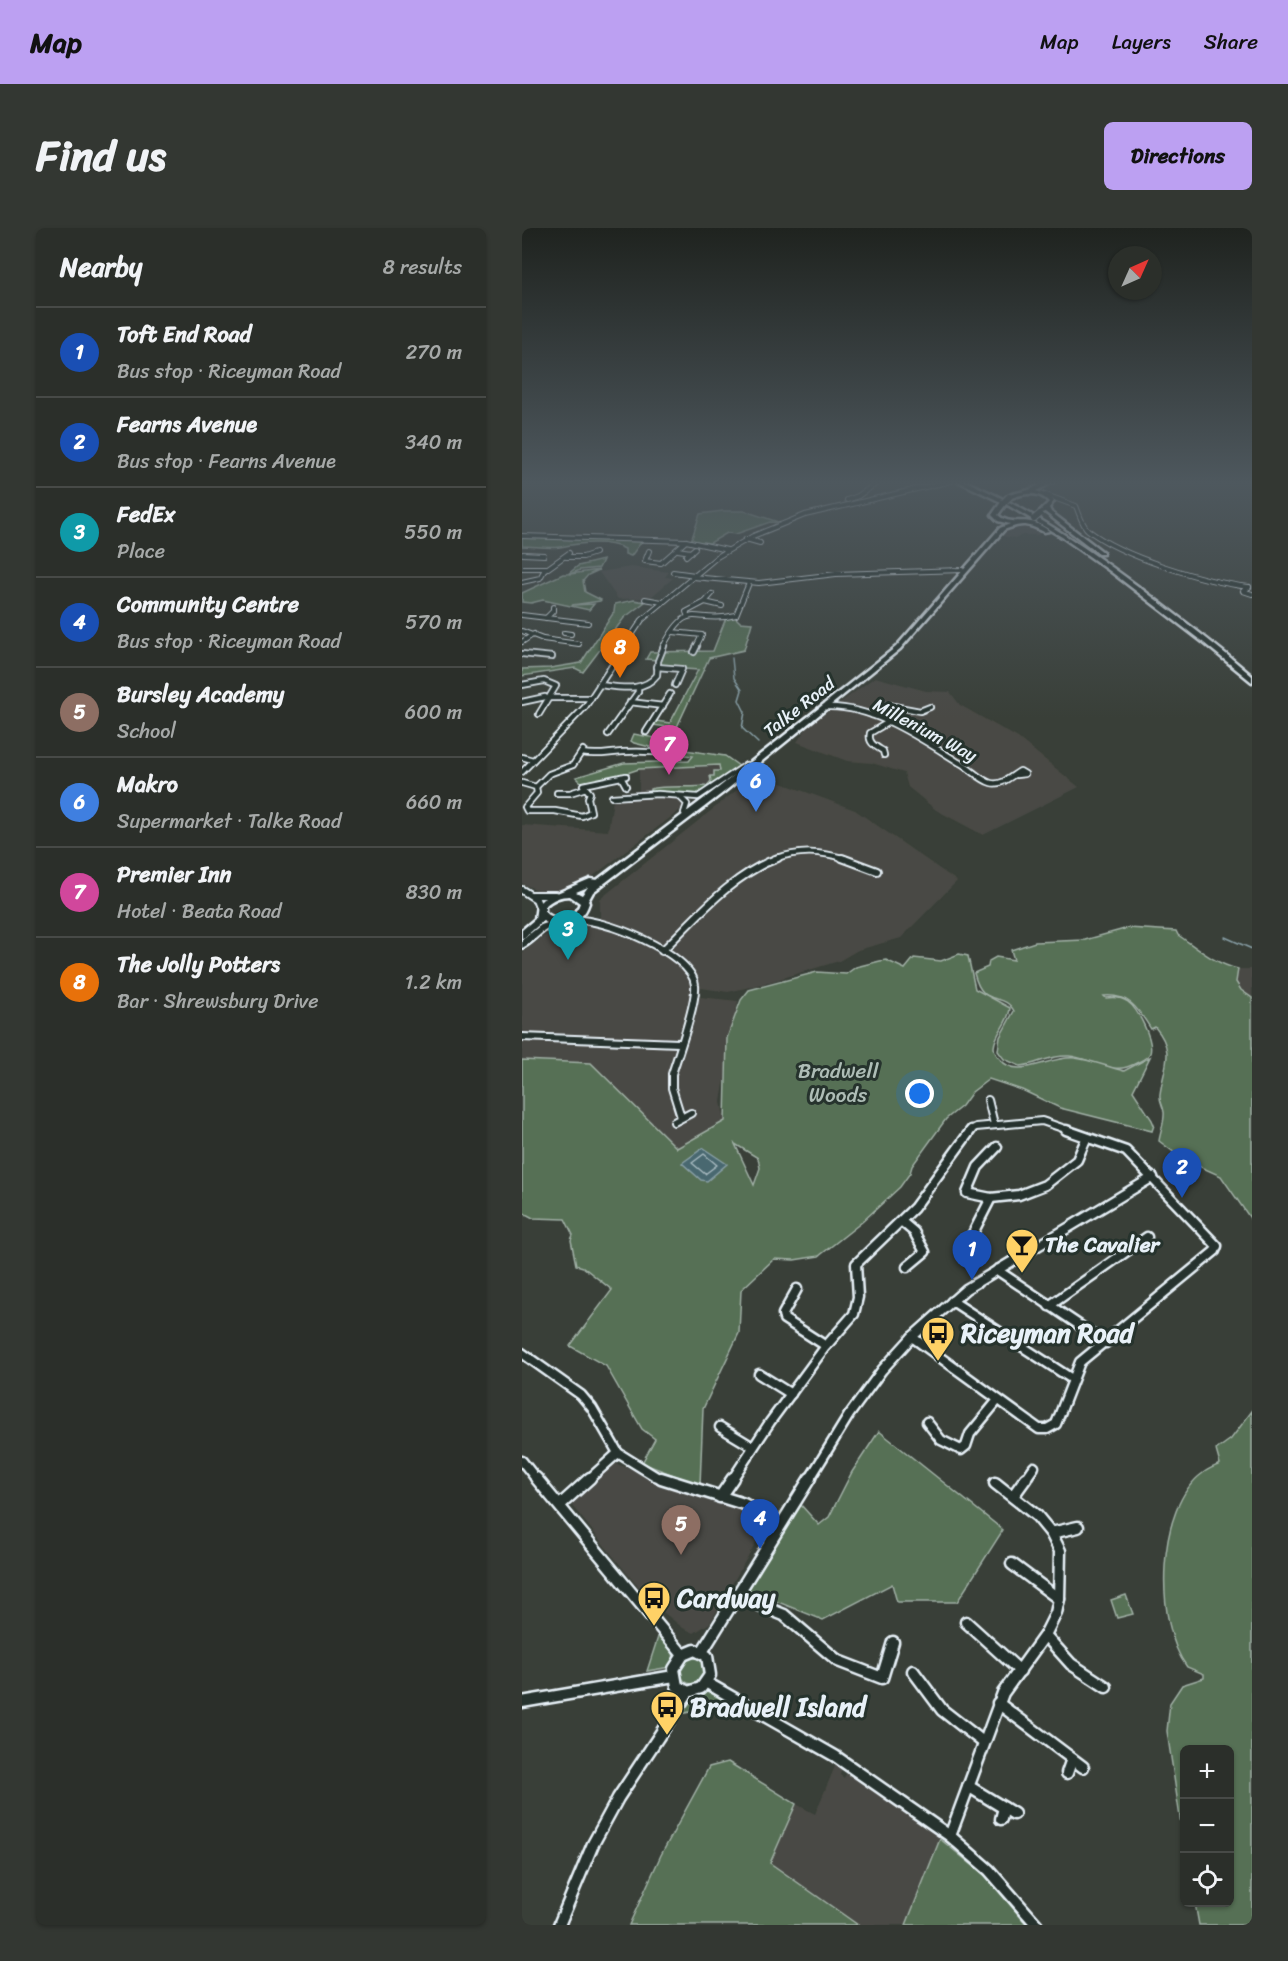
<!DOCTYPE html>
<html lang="en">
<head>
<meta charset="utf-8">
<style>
  :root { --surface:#2b2f2a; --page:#333732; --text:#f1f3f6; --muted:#a6a9a8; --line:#474a47; --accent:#bca0f2 }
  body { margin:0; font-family:Sriracha,sans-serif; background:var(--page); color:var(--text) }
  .controls { position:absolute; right:18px; bottom:18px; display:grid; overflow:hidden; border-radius:9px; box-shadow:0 2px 4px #0004 }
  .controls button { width:54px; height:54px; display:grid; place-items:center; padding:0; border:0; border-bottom:2px solid var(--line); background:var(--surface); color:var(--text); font:30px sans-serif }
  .compass { position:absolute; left:586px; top:18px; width:54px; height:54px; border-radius:50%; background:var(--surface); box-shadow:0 2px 4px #0004; rotate:45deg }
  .you { position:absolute; left:398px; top:866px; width:21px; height:21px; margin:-15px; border:4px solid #fff; border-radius:50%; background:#1a73e8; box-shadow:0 0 0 9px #1a73e833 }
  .badge { display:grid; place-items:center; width:39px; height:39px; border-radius:50%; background:var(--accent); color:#fff; font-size:20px; font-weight:700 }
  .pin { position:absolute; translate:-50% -50px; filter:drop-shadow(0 2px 3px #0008) }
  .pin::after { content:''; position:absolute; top:32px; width:21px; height:18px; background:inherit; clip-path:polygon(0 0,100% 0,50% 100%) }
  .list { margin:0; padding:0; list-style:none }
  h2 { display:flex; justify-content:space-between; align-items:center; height:78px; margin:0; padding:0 24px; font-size:26px }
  h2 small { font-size:20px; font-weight:400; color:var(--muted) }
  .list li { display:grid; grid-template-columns:39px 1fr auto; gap:18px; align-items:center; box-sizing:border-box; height:90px; padding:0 24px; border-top:2px solid var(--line) }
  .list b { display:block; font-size:22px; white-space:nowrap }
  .list p { margin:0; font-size:20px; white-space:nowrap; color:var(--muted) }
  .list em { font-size:20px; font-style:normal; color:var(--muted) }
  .icon { flex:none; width:33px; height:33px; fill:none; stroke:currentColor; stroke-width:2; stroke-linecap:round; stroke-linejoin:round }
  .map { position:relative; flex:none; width:730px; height:1697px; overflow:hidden; border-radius:9px }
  header { display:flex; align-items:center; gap:36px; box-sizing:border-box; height:84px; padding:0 30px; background:var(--accent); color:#111 }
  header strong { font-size:28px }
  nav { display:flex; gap:33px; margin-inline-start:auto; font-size:21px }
  .intro { display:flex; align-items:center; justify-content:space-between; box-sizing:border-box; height:144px; padding:0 36px }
  h1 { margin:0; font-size:42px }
  .button { padding:15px 27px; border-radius:9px; background:var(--accent); color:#111; font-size:21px; font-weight:700 }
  main { display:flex; gap:36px; padding:0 36px }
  aside { flex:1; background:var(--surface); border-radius:9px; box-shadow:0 2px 4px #0004 }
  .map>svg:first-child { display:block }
  .built { fill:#494a44 }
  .green { fill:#576f54; stroke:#a0b0a6; stroke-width:1.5; fill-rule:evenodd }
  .water { fill:#48686f; stroke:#889fa6; stroke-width:1.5 }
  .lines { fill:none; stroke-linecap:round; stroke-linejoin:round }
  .shore { stroke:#a8bac1; stroke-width:1.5 }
  .stream { stroke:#889fa6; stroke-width:1.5 }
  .minor-far4-casing { stroke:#e8f1f8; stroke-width:6 }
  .minor-far3-casing { stroke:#e8f1f8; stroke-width:8 }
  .minor-far2-casing { stroke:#e8f1f8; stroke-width:10 }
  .minor-far1-casing { stroke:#e8f1f8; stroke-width:13 }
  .minor-casing { stroke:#e8f1f8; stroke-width:15 }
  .highway-casing { stroke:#e8f1f8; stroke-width:5 }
  .minor-far4 { stroke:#26332d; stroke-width:4 }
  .minor-far3 { stroke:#26332d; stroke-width:4.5 }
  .minor-far2 { stroke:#26332d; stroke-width:6 }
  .minor-far1 { stroke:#26332d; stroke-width:8 }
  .minor { stroke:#26332d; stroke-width:10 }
  .highway { fill:#26332d; fill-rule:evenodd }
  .highway-bridge-casing { stroke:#e8f1f8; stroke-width:8; stroke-linecap:butt }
  .highway-bridge { stroke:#26332d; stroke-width:6 }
  .labels { text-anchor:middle; stroke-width:6; stroke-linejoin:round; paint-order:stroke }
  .far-street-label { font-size:18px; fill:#e8f1f8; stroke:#26332d }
  .park-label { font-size:21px; fill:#aebdb6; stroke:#26332d }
  .poi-label { font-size:21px; font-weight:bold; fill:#e8f1f8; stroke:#26332d; text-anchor:start }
  .near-poi-label { font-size:26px; font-weight:bold; fill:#e8f1f8; stroke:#26332d; text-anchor:start }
</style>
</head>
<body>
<header>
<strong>Map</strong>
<nav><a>Map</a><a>Layers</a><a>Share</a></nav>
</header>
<div class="intro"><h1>Find us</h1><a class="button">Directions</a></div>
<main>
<aside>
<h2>Nearby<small>8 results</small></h2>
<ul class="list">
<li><span class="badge" style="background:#1a4fb4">1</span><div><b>Toft End Road</b><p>Bus stop · Riceyman Road</p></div><em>270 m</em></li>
<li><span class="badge" style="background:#1a4fb4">2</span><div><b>Fearns Avenue</b><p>Bus stop · Fearns Avenue</p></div><em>340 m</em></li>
<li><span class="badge" style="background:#0f9aa8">3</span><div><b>FedEx</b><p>Place</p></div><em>550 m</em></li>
<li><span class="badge" style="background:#1a4fb4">4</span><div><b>Community Centre</b><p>Bus stop · Riceyman Road</p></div><em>570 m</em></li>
<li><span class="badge" style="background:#8d6e63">5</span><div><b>Bursley Academy</b><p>School</p></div><em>600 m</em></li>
<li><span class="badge" style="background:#3f7fe0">6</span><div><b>Makro</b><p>Supermarket · Talke Road</p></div><em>660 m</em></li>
<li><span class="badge" style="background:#d1479c">7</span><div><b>Premier Inn</b><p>Hotel · Beata Road</p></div><em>830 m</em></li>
<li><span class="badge" style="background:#e8710a">8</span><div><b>The Jolly Potters</b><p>Bar · Shrewsbury Drive</p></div><em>1.2 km</em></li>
</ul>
</aside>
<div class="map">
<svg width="730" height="1697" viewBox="0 0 730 1697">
  <rect width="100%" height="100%" fill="#393f38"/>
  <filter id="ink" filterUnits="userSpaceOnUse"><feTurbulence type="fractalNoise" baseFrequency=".0167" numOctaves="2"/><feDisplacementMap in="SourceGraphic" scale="12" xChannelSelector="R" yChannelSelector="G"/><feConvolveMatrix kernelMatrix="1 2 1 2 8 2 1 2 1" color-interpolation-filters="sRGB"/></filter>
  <g filter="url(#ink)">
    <g class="built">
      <polygon points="501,296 516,299 517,307 500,307 495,310 483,309 480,306 490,297"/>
      <polygon points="109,339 147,344 143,349 151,350 128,370 96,371 77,344"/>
      <polygon points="353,449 404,463 428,464 438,477 496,510 557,559 461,607 414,582 386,559 382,545 350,535 325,533 275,514 286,498"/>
      <polygon points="197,538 198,543 185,558 131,560 128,561 132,565 117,566 117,541"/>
      <polygon points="235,546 333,582 435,653 379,710 336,722 317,733 241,756 206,764 179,760 178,769 216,773 199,874 203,893 155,921 69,835 0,832 0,725 22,708 39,698 58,694 70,696 78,689 78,671"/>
      <polygon points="134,568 154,571 161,576 161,580 62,655 40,662 21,664 0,656 0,597 86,603 91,572"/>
      <polygon points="716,741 730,741 730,770 719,762 714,754"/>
      <polygon points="91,1235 107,1240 161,1264 212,1278 238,1294 242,1300 188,1395 172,1405 161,1400 141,1384 112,1354 47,1274"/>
      <polygon points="314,1536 320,1540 318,1547 322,1550 325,1544 418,1606 418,1611 384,1697 336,1697 247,1634 274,1576 293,1586"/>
    </g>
    <g class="green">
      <polygon points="201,283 223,283 259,295 248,294 214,306 205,305 188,315 169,313 178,286"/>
      <path d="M 0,309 L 120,313 L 109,328 L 103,326 L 103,321 C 85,312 58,315 38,319 C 27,321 12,318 0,318 Z"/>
      <polygon points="81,332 77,340 58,342 48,346 77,342 66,347 61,353 63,364 79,372 78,373 50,377 72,376 67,382 21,372 9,375 0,374 0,365 41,346 46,346 56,338"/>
      <polygon points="112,372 123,374 102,390 61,444 53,440 0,448 0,441 28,440 59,435 92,384 93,376"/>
      <path d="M 212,388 L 218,394 L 230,395 L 222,422 L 187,430 L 154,501 L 143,519 L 203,528 L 217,538 L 209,546 L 174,568 L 132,565 L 128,563 L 128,561 C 144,557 167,560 185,558 L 189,553 L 188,548 L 192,548 L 192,543 L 198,543 L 197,537 L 117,541 L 87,551 L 60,555 L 54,549 L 102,535 L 167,533 L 171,528 L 139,524 L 140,522 L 112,515 L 109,513 L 112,506 L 138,511 L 145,499 L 131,497 L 134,493 L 148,495 L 176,442 L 135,439 L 136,432 L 124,431 L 128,424 L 191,423 L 204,390 Z"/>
      <path d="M 606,700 L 654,703 L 656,707 C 675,720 693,736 716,741 L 714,754 L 719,762 L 730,770 L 730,997 L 728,990 L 699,948 L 661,931 L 637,913 C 638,905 643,893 642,884 C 641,877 637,873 638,866 C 642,837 654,824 633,799 L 629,801 C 616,781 608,766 582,768 L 584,770 C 591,769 599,769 606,774 C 616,781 632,813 628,825 C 625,831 611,837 605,839 C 587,845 565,829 547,828 C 526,827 515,837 498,838 L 482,831 L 476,823 L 478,809 L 492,783 C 481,762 461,782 452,745 L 466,739 L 467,733 L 474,729 L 492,732 L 489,722 L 513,714 L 563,712 Z"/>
      <path d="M 437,726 L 446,728 L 453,761 L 488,780 C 487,795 473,805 472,819 C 472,823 475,828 478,831 C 495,853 528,827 553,830 C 569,832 586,839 602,843 L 628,829 L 611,863 L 630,892 L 632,897 L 630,903 L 538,880 L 500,862 L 467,851 L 450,864 L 440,878 L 424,891 L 390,938 L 388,945 L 378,959 L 340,994 L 297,1028 L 272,1032 L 252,1031 L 219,1062 L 217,1105 L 181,1181 L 178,1257 L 120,1235 L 133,1211 L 120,1201 L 84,1138 L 48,1118 L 90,1062 L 61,1039 L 54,1037 L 49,1012 L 51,1007 L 43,991 L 11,990 L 0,984 L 0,832 L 69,835 L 155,920 L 203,893 L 205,810 L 219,772 L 227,762 L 295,744 L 324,746 L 334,739 L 358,733 L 364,732 L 383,741 L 392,730 L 419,733 ZM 213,916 L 236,930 L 238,940 L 232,957 Z"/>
      <path d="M 730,1183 L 730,1697 L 677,1697 L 673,1675 L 708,1674 L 708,1522 L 662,1522 L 662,1616 L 645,1503 L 648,1475 L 660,1457 L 682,1450 L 682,1446 L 665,1439 C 632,1396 634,1278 681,1245 C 686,1241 692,1239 698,1236 L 694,1222 L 709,1211 Z"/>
      <polygon points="357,1203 481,1302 435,1374 375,1374 370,1356 301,1392 226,1362 278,1276 297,1297 307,1289 330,1244"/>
      <polygon points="604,1367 611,1386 595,1390 589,1372"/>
      <path d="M 137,1406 C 147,1417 157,1424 148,1439 L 125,1443 Z"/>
      <circle cx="171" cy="1443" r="13"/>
      <polygon points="182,1459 207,1473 206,1476 158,1486"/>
      <polygon points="206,1534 274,1576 248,1635 336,1697 107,1697 139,1627 187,1539"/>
      <polygon points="418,1611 465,1649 505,1697 384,1697"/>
    </g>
    <polygon class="water" points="181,920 205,936 185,953 179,952 160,935"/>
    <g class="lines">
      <polygon class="shore" points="182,926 195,937 183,946 170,935"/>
      <g class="stream">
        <polyline points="210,430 212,450 220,462 217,472 223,484 220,500 236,515"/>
        <polyline points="703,709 730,721"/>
      </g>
      <g class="minor-far4-casing">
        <g id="minor-far4">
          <path d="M 524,267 L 554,278 C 557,285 560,297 566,302 C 600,329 684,354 727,359"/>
          <polyline points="325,272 336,268 358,253"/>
          <polyline points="0,308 164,313 205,322"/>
          <polyline points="224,311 238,315"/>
          <polyline points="156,322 169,324"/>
          <polyline points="127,323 123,333 139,335 164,313"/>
          <polyline points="1,326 22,327"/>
          <polyline points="164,328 173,320"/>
          <polyline points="44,329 61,329 73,325"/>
          <polyline points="0,340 26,340 47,325"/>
          <polyline points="151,344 173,347"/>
          <polyline points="171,349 237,355 314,346 440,342"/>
          <polyline points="0,354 18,350 23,341"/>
          <polyline points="727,359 721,363 730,366"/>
          <polyline points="123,371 140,374"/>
          <polyline points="183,374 200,378"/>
          <polyline points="0,387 66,395"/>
          <polyline points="166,389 164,384 183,374 190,366"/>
          <polyline points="24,390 31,383 31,379"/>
          <polyline points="0,403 21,411 57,416"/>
          <polyline points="151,404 180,407 174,419"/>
          <polyline points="42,405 49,406"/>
          <polyline points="0,414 12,406"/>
          <polyline points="102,419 120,392 195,329 231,308 283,287 429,253"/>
          <path d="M 141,419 C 168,368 172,398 214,387 L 227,355"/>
        </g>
      </g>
      <g class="minor-far3-casing">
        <g id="minor-far3">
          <polyline points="172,424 175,418"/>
          <polyline points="0,426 30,429"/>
          <polyline points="135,439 160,441 153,457"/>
          <polyline points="0,457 22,453 34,458 17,486"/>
          <path d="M 77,457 C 97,459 121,465 135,447 L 136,433 L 142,418"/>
          <polyline points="28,470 69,470"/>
          <polyline points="0,474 23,469"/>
          <polyline points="108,474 141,478"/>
          <path d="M 304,479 C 351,477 399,511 438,535 C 448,540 458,552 469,555 C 480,558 489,548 498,543 L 503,546 L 494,547"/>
          <polyline points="350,487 366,477 398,483 408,479"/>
          <polyline points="124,504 148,466"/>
          <polyline points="86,506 116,464 116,459"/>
          <path d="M 59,525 C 77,528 84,525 101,524 C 120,523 139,524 158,527"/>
          <path d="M 362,527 L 361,523 C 353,518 346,515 348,505 L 365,495"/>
          <polyline points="0,529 11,532"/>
          <polyline points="0,544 63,479 103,418"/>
          <polyline points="99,549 104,558"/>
          <polyline points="0,555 14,559 15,565 3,579 5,583 33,583 60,588 69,584 66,570 68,565 61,557 104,548"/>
          <polyline points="14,559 27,546 51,537 61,522"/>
          <polyline points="35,565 48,565 64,560"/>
          <polyline points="90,569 136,566 176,569 224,537"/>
          <polyline points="158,569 165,576 162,585"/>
          <path d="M 252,631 C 278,622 298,623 324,631"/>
        </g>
      </g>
      <g class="minor-far2-casing">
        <g id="minor-far2">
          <polyline points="320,630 355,643"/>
          <polyline points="0,662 14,671 18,681"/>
          <polyline points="10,667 33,667"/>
          <path d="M 49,692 C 78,688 170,725 173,757 C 175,774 156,827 150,846 L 150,860 L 159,889"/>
          <path d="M 140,723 C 174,690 210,646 256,630"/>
          <polyline points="0,809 157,815"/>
          <polyline points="466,872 472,896"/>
          <polyline points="152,894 169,885"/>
          <polyline points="447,903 454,899 520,893 549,903"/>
        </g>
      </g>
      <g class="minor-far1-casing">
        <g id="minor-far1">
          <polyline points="475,919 456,939 445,965 469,970 497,967 523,957 555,932 564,911"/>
          <polyline points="379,993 392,1004 403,1024 385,1039"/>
          <polyline points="450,1007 469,970"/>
          <polyline points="475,1042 584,1115"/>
          <polyline points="275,1061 261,1086 262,1091 304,1118"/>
          <polyline points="430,1073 550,1151"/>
          <polyline points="527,1078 625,1009"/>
          <polyline points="390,1109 517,1201 525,1201 534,1196 558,1134 693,1023 695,1018 604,923 544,902"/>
          <polyline points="0,1125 59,1167 70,1180 96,1225"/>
          <polyline points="237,1146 269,1166"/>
          <polyline points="405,1194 419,1212 439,1222 444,1218 448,1206 476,1172"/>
          <polyline points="198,1199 231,1219"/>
          <polyline points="0,1233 15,1252"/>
          <polyline points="66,1252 96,1225 133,1248 144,1252"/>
          <polyline points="210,1252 248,1194 304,1118 332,1086 336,1069 334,1036 392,980 449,902"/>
          <polyline points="287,1252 327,1187 360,1142 390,1109 444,1061 631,949"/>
          <polyline points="503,1252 512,1239"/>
        </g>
      </g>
      <g class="minor-casing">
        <g id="minor">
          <polyline points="14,1250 161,1427"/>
          <polyline points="139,1250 222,1276 258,1297"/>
          <polyline points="491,1268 504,1250"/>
          <polyline points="198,1269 211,1250"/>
          <polyline points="38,1277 68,1250"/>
          <polyline points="529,1305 556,1299"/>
          <polyline points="490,1336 537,1371"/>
          <polyline points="215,1368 262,1387 316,1433 360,1450 371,1414"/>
          <polyline points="444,1394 498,1443"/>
          <polyline points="523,1407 549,1436 584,1459"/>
          <polygon points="173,1422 185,1428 188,1447 179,1460 166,1464 155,1458 152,1441 161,1427"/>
          <polyline points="180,1424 288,1250"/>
          <polyline points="391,1443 420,1482 461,1514"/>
          <polyline points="185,1455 313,1528 428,1608 467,1642 515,1697"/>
          <polyline points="0,1474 152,1448"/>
          <polyline points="476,1475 561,1539"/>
          <polyline points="545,1545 550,1531"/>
          <polyline points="446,1558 492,1586"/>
          <polyline points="479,1591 482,1580"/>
          <polyline points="428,1608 481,1465 523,1407 534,1385 537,1371 538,1323 529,1305 515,1288 473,1255"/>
          <polyline points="37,1697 71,1616 96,1570 166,1464"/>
        </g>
      </g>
      <g class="highway-casing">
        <g id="highway">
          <path d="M 436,253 L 443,253 C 513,283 573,326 633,371 C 666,396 699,421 730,448 L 730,454 L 682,415 L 588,343 L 540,309 L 484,276 L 476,287 C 485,296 498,292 509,294 C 515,295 522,299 527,303 L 522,304 C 505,295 500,295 482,302 L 378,421 L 202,564 L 71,664 L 66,673 L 67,675 C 59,700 41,691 24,702 C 15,708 9,716 0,720 L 0,712 L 19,697 L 25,695 L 21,693 L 3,709 L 0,710 L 0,702 L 13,691 L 15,677 L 21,671 L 68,651 L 75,652 L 196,560 L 374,419 L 478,300 L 488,296 L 476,293 L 470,287 L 479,274 ZM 66,659 L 60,667 L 54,664 ZM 48,668 L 58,675 C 53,691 35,695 23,684 L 23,678 C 31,671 38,668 48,668 Z"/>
          <path d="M 526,253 L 533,253 L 514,263 L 524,266 L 532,273 L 527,280 L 529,284 L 581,324 L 581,326 L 577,326 L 523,284 L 518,285 L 518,283 L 527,274 C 516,262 501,265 487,271 L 484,269 L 490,266 L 507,262 Z"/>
        </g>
      </g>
      <use href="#minor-far4" class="minor-far4"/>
      <use href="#minor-far3" class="minor-far3"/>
      <use href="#minor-far2" class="minor-far2"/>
      <use href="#minor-far1" class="minor-far1"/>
      <use href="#minor" class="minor"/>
      <use href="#highway" class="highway"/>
      <g class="highway-bridge-casing">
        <g id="highway-bridge">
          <polyline points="482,274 487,269"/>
          <polyline points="512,291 518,286"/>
        </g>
      </g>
      <use href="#highway-bridge" class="highway-bridge"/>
    </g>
  </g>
  <linearGradient id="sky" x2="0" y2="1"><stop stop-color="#1f231f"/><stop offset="0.52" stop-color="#4e585e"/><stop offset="1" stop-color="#4e585e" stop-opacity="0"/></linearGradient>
  <rect width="730" height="490" fill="url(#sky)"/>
  <defs>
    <g id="bar-pin" transform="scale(1.725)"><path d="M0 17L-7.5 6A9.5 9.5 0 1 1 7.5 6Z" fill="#ffd166" stroke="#26332d"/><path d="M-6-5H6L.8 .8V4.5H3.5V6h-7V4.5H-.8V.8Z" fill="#111"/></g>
    <g id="bus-pin" transform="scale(1.725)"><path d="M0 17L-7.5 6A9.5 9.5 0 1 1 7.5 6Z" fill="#ffd166" stroke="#26332d"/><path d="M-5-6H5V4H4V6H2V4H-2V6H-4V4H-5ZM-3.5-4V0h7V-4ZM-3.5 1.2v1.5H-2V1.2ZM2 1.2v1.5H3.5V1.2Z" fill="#111"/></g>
  </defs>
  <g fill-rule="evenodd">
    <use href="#bar-pin" x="500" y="1017"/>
    <use href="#bus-pin" x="416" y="1105"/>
    <use href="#bus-pin" x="132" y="1370"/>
    <use href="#bus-pin" x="145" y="1479"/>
  </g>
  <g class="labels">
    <g class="far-street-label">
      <text transform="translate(277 479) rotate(-38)" y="6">Talke Road</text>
      <text transform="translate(403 502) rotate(28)" y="6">Millenium Way</text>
    </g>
    <g class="park-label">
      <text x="316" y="850">Bradwell<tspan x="316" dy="24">Woods</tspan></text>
    </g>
    <g class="poi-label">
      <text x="523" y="1024">The Cavalier</text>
    </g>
    <g class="near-poi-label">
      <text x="439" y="1114">Riceyman Road</text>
      <text x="155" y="1379">Cardway</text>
      <text x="168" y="1488">Bradwell Island</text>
    </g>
  </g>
</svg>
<div class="controls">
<button>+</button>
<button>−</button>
<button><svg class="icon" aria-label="locate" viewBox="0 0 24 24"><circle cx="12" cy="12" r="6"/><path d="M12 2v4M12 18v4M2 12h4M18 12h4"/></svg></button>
</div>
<svg class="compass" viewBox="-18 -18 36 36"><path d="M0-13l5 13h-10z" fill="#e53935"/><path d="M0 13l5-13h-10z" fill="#a6a9a8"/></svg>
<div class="you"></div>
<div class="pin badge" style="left:450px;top:1052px;background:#1a4fb4">1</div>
<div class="pin badge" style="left:660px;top:970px;background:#1a4fb4">2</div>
<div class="pin badge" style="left:46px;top:732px;background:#0f9aa8">3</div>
<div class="pin badge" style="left:238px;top:1321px;background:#1a4fb4">4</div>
<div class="pin badge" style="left:159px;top:1327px;background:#8d6e63">5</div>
<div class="pin badge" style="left:234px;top:584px;background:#3f7fe0">6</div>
<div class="pin badge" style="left:147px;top:547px;background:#d1479c">7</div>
<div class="pin badge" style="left:98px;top:450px;background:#e8710a">8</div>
</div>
</main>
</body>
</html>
